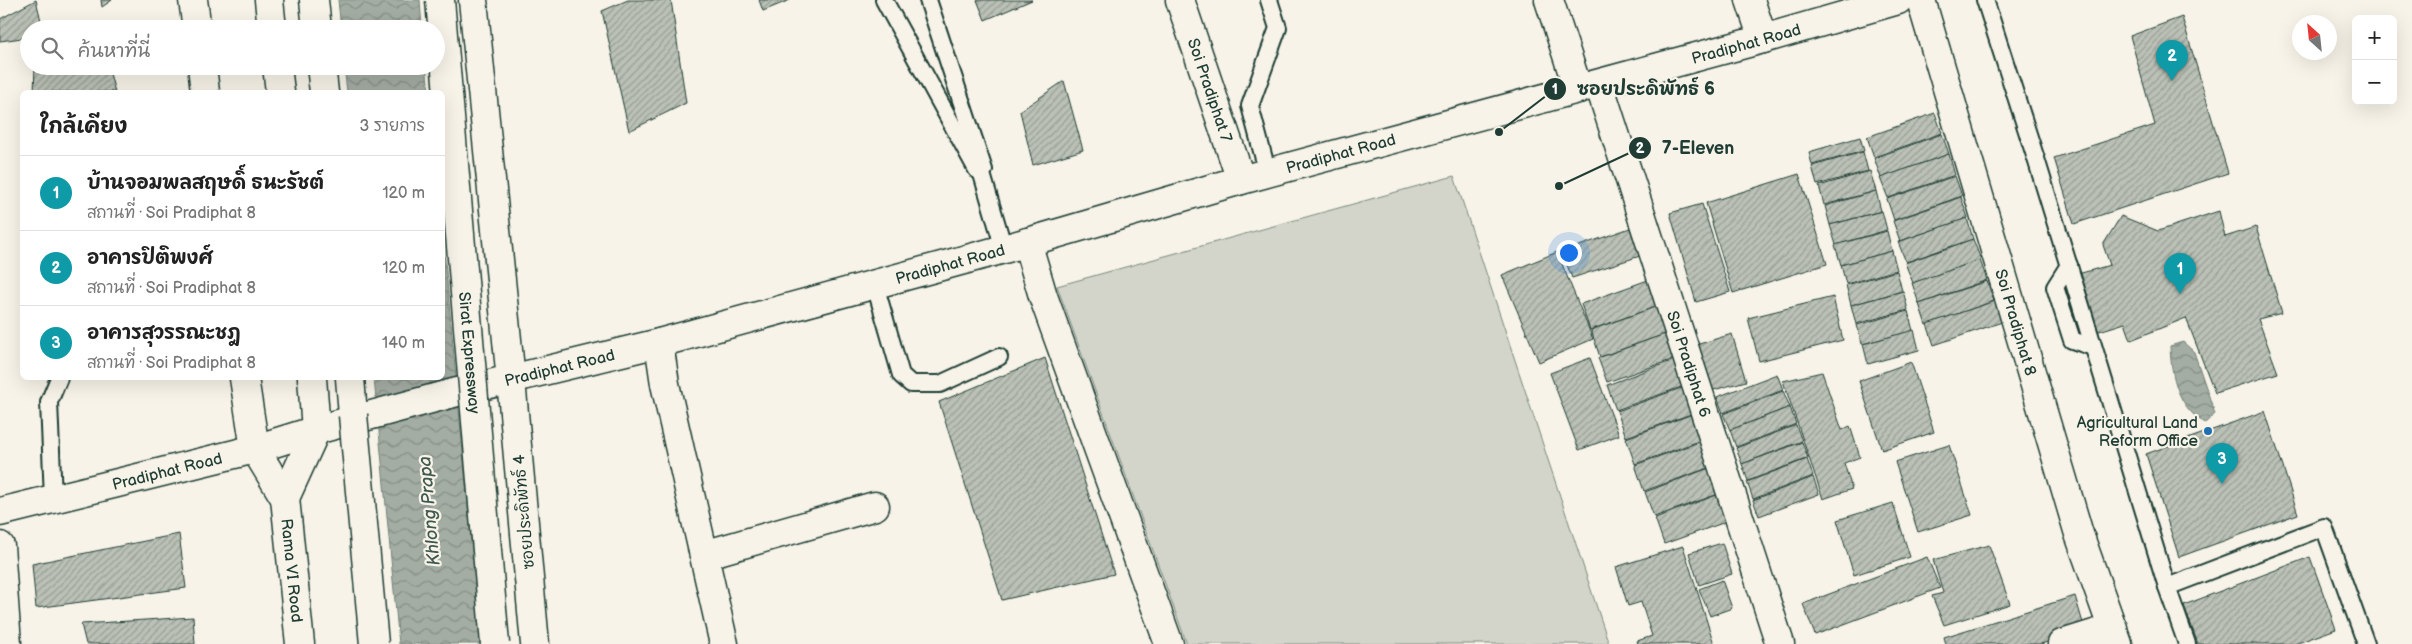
<!DOCTYPE html>
<html lang="th">
<head>
<meta charset="utf-8">
<style>
  :root { --surface:#fff; --page:#f2f2f2; --text:#222; --muted:#767676; --line:#e0e0e0; --accent:#1f6fb2 }
  body { margin:0; font-family:"Balsamiq Sans","Playpen Sans Thai",sans-serif; background:var(--page); color:var(--text) }
  .controls { position:absolute; right:15px; top:15px; display:grid; overflow:hidden; border-radius:8px; box-shadow:0 5px 20px #0002 }
  .controls button { width:45px; height:45px; display:grid; place-items:center; padding:0; border:0; border-bottom:1px solid var(--line); background:var(--surface); color:var(--text); font:25px sans-serif }
  .compass { position:absolute; left:2292px; top:15px; width:45px; height:45px; border-radius:50%; background:var(--surface); box-shadow:0 5px 20px #0002; rotate:333deg }
  .you { position:absolute; left:1568px; top:252px; width:18px; height:18px; margin:-12px; border:4px solid #fff; border-radius:50%; background:#1a73e8; box-shadow:0 0 0 8px #1a73e833 }
  .badge { display:grid; place-items:center; width:32px; height:32px; border-radius:50%; background:var(--accent); color:#fff; font-size:16px; font-weight:700 }
  .pin { position:absolute; translate:-50% -41px; filter:drop-shadow(0 1px 2px #0008) }
  .pin::after { content:''; position:absolute; top:26px; width:18px; height:15px; background:inherit; clip-path:polygon(0 0,100% 0,50% 100%) }
  .list { margin:0; padding:0; list-style:none }
  h2 { display:flex; justify-content:space-between; align-items:center; height:65px; margin:0; padding:0 20px; font-size:21px }
  h2 small { font-size:16px; font-weight:400; color:var(--muted) }
  .list li { display:grid; grid-template-columns:32px 1fr auto; gap:15px; align-items:center; box-sizing:border-box; height:75px; padding:0 20px; border-top:1px solid var(--line) }
  .list b { display:block; font-size:19px; white-space:nowrap }
  .list p { margin:0; font-size:16px; white-space:nowrap; color:var(--muted) }
  .list em { font-size:16px; font-style:normal; color:var(--muted) }
  .icon { flex:none; width:28px; height:28px; fill:none; stroke:currentColor; stroke-width:2; stroke-linecap:round; stroke-linejoin:round }
  .map { position:relative; flex:none; width:2412px; height:644px; overflow:hidden }
  .search { position:absolute; background:var(--surface); box-shadow:0 5px 20px #0002; left:20px; top:20px; width:425px; height:55px; display:flex; align-items:center; gap:12px; box-sizing:border-box; padding:0 18px; border-radius:28px; color:var(--muted); font-size:19px }
  .panel { position:absolute; background:var(--surface); box-shadow:0 5px 20px #0002; left:20px; top:90px; width:425px; height:290px; border-radius:8px }
  .map>svg:first-child { display:block }
  .green { fill:#d3d5ca; stroke:#79897f }
  .water { fill:url(#water-waves); stroke:#6f8077 }
  .building { fill:url(#building-hatch); stroke:#1f3d34 }
  .lines { fill:none; stroke-linecap:round; stroke-linejoin:round }
  .lane-casing { stroke:#1f3d34; stroke-width:20 }
  .street-casing { stroke:#1f3d34; stroke-width:31 }
  .secondary-casing { stroke:#1f3d34; stroke-width:31 }
  .highway-casing { stroke:#1f3d34; stroke-width:31 }
  .lane { stroke:#f7f3e8; stroke-width:16 }
  .street { stroke:#f7f3e8; stroke-width:28 }
  .secondary { stroke:#f7f3e8; stroke-width:28 }
  .highway { stroke:#f7f3e8; stroke-width:28 }
  .highway-bridge-casing { stroke:#1f3d34; stroke-width:31; stroke-linecap:butt }
  .highway-bridge { stroke:#f7f3e8; stroke-width:28 }
  .poi-dot { fill:#1f6fb2; stroke:#f7f3e8; stroke-width:2 }
  .labels { text-anchor:middle; stroke-width:4.5; stroke-linejoin:round; paint-order:stroke }
  .street-label { font-size:16px; fill:#1f3d34; stroke:#f7f3e8 }
  .poi-label { font-size:16px; fill:#1f3d34; stroke:#f7f3e8; text-anchor:end }
  .water-label { font-size:18px; font-style:italic; fill:#405950; stroke:#f7f3e8 }
  .leader { fill:none; stroke:#1f3d34; stroke-width:2 }
  .callout-dot { fill:#1f3d34; stroke:#f7f3e8; stroke-width:2 }
  .mark-label { font-size:15px; text-anchor:middle; font-weight:bold; fill:#fff }
  .callout-label { font-size:18px; text-anchor:middle; font-weight:bold; fill:#1f3d34; stroke:#f7f3e8; stroke-width:4.5; stroke-linejoin:round; paint-order:stroke }
</style>
</head>
<body>
<div class="map">
<svg width="2412" height="644" viewBox="0 0 2412 644">
  <defs>
    <pattern id="water-waves" width="16" height="10" patternUnits="userSpaceOnUse" patternTransform="scale(1.25)"><rect width="16" height="10" fill="#a4ada3"/><path d="M0 5q4-4 8 0t8 0" fill="none" stroke="#858e86"/></pattern>
    <pattern id="building-hatch" width="6" height="6" patternUnits="userSpaceOnUse" patternTransform="scale(1.25)"><rect width="6" height="6" fill="#bbc1b6"/><path d="M-1 1l2-2M0 6l6-6M5 7l2-2" fill="none" stroke="#979e95"/></pattern>
  </defs>
  <rect width="100%" height="100%" fill="#f7f3e8"/>
  <filter id="ink" filterUnits="userSpaceOnUse"><feTurbulence type="fractalNoise" baseFrequency=".02" numOctaves="2"/><feDisplacementMap in="SourceGraphic" scale="10" xChannelSelector="R" yChannelSelector="G"/><feConvolveMatrix kernelMatrix="1 2 1 2 8 2 1 2 1" color-interpolation-filters="sRGB"/></filter>
  <g filter="url(#ink)">
    <polygon class="green" points="1454,176 1609,644 1187,644 1057,286"/>
    <g class="water">
      <polygon points="338,0 420,0 422,29 341,29"/>
      <polygon points="344,66 426,66 429,92 347,92"/>
      <polygon points="443,240 481,644 399,644 374,378 442,378"/>
      <path d="M 2183,342 L 2194,352 L 2215,414 L 2205,423 C 2178,408 2171,376 2170,346 Z"/>
    </g>
    <g class="building">
      <polygon points="36,0 43,29 29,29 29,37 0,41 0,19"/>
      <polygon points="101,0 112,0 102,7"/>
      <polygon points="628,0 671,0 686,103 629,131 602,11"/>
      <polygon points="759,0 790,0 763,11"/>
      <polygon points="977,0 1032,0 985,20"/>
      <polygon points="2182,17 2228,173 2074,224 2054,158 2155,125 2130,36"/>
      <polygon points="35,66 108,66 115,92 34,92"/>
      <polygon points="1064,81 1083,150 1033,165 1020,111"/>
      <polygon points="1935,113 1942,133 1874,157 1867,137"/>
      <polygon points="1942,134 1949,154 1881,178 1874,158"/>
      <polygon points="1860,137 1864,151 1812,165 1809,152"/>
      <polygon points="1863,152 1868,171 1817,185 1812,166"/>
      <polygon points="1949,154 1955,175 1888,198 1880,178"/>
      <polygon points="1870,171 1876,191 1824,205 1819,186"/>
      <polygon points="1799,174 1827,264 1733,293 1706,203"/>
      <polygon points="1955,176 1962,196 1894,220 1887,199"/>
      <polygon points="1876,191 1881,211 1830,225 1825,206"/>
      <polygon points="1961,197 1968,218 1900,241 1893,221"/>
      <polygon points="1702,204 1730,292 1696,302 1670,213"/>
      <polygon points="1882,211 1887,230 1836,245 1830,225"/>
      <polygon points="2219,211 2225,237 2256,227 2282,313 2258,319 2278,373 2215,393 2186,318 2131,340 2125,323 2096,332 2078,274 2110,265 2103,245 2121,216 2158,231"/>
      <polygon points="1967,218 1973,239 1906,262 1898,242"/>
      <polygon points="1630,228 1640,256 1572,278 1562,252"/>
      <polygon points="1887,231 1892,251 1841,265 1835,245"/>
      <polygon points="1973,239 1981,260 1913,283 1905,263"/>
      <polygon points="1892,251 1897,270 1846,284 1841,265"/>
      <polygon points="1557,252 1593,339 1539,362 1502,275"/>
      <polygon points="1980,260 1987,280 1919,304 1912,283"/>
      <polygon points="1897,271 1902,291 1851,305 1846,285"/>
      <polygon points="1648,280 1658,306 1590,330 1581,304"/>
      <polygon points="1987,281 1994,301 1926,325 1919,304"/>
      <polygon points="1903,291 1908,310 1856,324 1851,305"/>
      <polygon points="1833,297 1843,340 1759,361 1748,318"/>
      <polygon points="1995,301 2002,322 1934,345 1927,324"/>
      <polygon points="1658,306 1668,333 1600,357 1591,330"/>
      <polygon points="1908,311 1913,331 1862,344 1857,325"/>
      <polygon points="1914,330 1919,350 1868,364 1863,344"/>
      <polygon points="1665,334 1674,359 1607,382 1598,358"/>
      <polygon points="1732,334 1746,381 1710,391 1696,345"/>
      <polygon points="1045,358 1114,574 1002,600 939,402"/>
      <polygon points="1590,358 1619,435 1579,450 1550,373"/>
      <polygon points="1674,360 1684,386 1616,410 1607,385"/>
      <polygon points="1911,362 1934,432 1882,450 1859,381"/>
      <polygon points="1822,372 1842,430 1850,426 1860,457 1844,463 1852,489 1823,499 1783,381"/>
      <polygon points="1777,374 1783,390 1723,413 1717,397"/>
      <polygon points="1684,387 1694,413 1626,437 1617,411"/>
      <polygon points="1783,391 1790,407 1730,430 1723,414"/>
      <polygon points="1790,407 1796,424 1736,447 1730,430"/>
      <polygon points="2265,411 2298,514 2179,557 2146,454"/>
      <polygon points="1693,414 1702,440 1635,464 1626,438"/>
      <polygon points="1796,425 1802,441 1742,464 1736,448"/>
      <polygon points="1702,441 1711,467 1644,491 1635,465"/>
      <polygon points="1802,442 1808,458 1748,481 1742,464"/>
      <polygon points="1949,445 1972,515 1918,532 1895,462"/>
      <polygon points="1807,459 1813,476 1753,499 1747,482"/>
      <polygon points="1712,467 1721,493 1654,517 1645,492"/>
      <polygon points="1813,477 1819,494 1759,516 1753,500"/>
      <polygon points="1722,493 1731,520 1664,544 1655,518"/>
      <polygon points="1893,503 1910,557 1854,575 1837,520"/>
      <polygon points="179,534 186,588 36,608 32,564"/>
      <polygon points="1722,543 1732,574 1699,585 1689,553"/>
      <polygon points="1989,545 2010,604 1944,625 1932,596 1943,593 1933,560"/>
      <polygon points="1683,546 1714,644 1638,644 1637,641 1652,636 1641,602 1628,606 1616,567"/>
      <polygon points="1927,557 1940,588 1815,635 1803,604"/>
      <polygon points="2310,557 2336,629 2295,644 2198,644 2184,605"/>
      <polygon points="1722,580 1732,608 1710,616 1699,589"/>
      <polygon points="2075,596 2085,630 2041,644 1946,644 1944,637"/>
      <polygon points="193,617 195,644 86,644 81,624"/>
    </g>
    <g class="lines">
      <g class="lane-casing">
        <g id="lane">
          <polyline points="884,0 977,170"/>
          <polyline points="928,0 984,170 982,174 1004,249"/>
          <polyline points="1985,0 2037,162 2167,587 2187,644"/>
          <polyline points="1268,174 1250,106 1278,28 1269,0"/>
          <polyline points="2069,265 2055,287 2072,340 2093,347"/>
          <polyline points="875,285 901,375 911,384 940,384 999,357"/>
          <polyline points="53,499 49,402 59,378"/>
          <polyline points="2167,587 2324,527 2366,644"/>
        </g>
      </g>
      <g class="street-casing">
        <g id="street">
          <polyline points="473,0 511,380"/>
          <path id="s1" d="M 1180,0 L 1241,180"/>
          <polyline points="1549,0 1578,89"/>
          <polyline points="1750,0 1763,39"/>
          <path id="s2" d="M 1921,0 L 2079,534 L 2118,644"/>
          <path id="s3" d="M 1599,84 L 1780,644"/>
          <polyline points="1027,242 1043,296 1169,644"/>
          <polyline points="659,343 665,384 724,644"/>
          <polyline points="0,546 7,644"/>
          <polyline points="704,555 875,506"/>
          <polyline points="2062,644 2113,628"/>
        </g>
      </g>
      <g class="secondary-casing">
        <g id="secondary">
          <polyline points="193,0 197,29"/>
          <polyline points="269,0 272,29"/>
          <polyline points="202,66 205,92"/>
          <polyline points="277,66 280,92"/>
          <path id="s4" d="M 244,378 L 255,449 L 285,498 L 300,644"/>
          <polyline points="511,380 535,644"/>
          <polyline points="285,498 316,430 312,378"/>
          <path id="s5" d="M 0,512 L 255,449 L 316,430 L 457,392 L 659,343 L 1004,249 L 1241,180 L 1763,39 L 1898,0"/>
        </g>
      </g>
      <g class="highway-casing">
        <g id="highway">
          <polyline points="314,0 317,29"/>
          <polyline points="321,66 324,92"/>
          <polyline points="350,378 353,415"/>
        </g>
      </g>
      <use href="#lane" class="lane"/>
      <use href="#street" class="street"/>
      <use href="#secondary" class="secondary"/>
      <use href="#highway" class="highway"/>
      <g class="highway-bridge-casing">
        <g id="highway-bridge">
          <path id="s6" d="M 440,0 L 495,644"/>
          <polyline points="353,415 374,644"/>
        </g>
      </g>
      <use href="#highway-bridge" class="highway-bridge"/>
    </g>
  </g>
  <circle class="poi-dot" cx="2208" cy="431" r="5"/>
  <g class="labels">
    <g class="street-label">
      <text dy="6" stroke="none"><textPath href="#s5" startOffset="1808">Pradiphat Road</textPath></text>
      <text dy="6" stroke="none"><textPath href="#s1" startOffset="95">Soi Pradiphat 7</textPath></text>
      <text dy="6" stroke="none"><textPath href="#s5" startOffset="1388">Pradiphat Road</textPath></text>
      <text dy="6" stroke="none"><textPath href="#s5" startOffset="982">Pradiphat Road</textPath></text>
      <text dy="6" stroke="none"><textPath href="#s2" startOffset="336">Soi Pradiphat 8</textPath></text>
      <text dy="6" stroke="none"><textPath href="#s6" startOffset="354">Sirat Expressway</textPath></text>
      <text dy="6" stroke="none"><textPath href="#s3" startOffset="294">Soi Pradiphat 6</textPath></text>
      <text dy="6" stroke="none"><textPath href="#s5" startOffset="578">Pradiphat Road</textPath></text>
      <text dy="6" stroke="none"><textPath href="#s5" startOffset="172">Pradiphat Road</textPath></text>
      <text transform="translate(523 512) rotate(-95)" y="6">ซอยประดิพัทธ์ 4</text>
      <text dy="6" stroke="none"><textPath href="#s4" startOffset="202">Rama VI Road</textPath></text>
    </g>
    <g class="poi-label">
      <text x="2198" y="428">Agricultural Land<tspan x="2198" dy="18">Reform Office</tspan></text>
    </g>
    <g class="water-label">
      <text transform="translate(429 511) rotate(-95)" y="6">Khlong Prapa</text>
    </g>
  </g>
  <path class="leader" d="M1499 132L1555 89M1559 186L1640 148"/>
  <g class="callout-dot">
    <circle cx="1499" cy="132" r="5"/>
    <circle cx="1559" cy="186" r="5"/>
    <circle cx="1555" cy="89" r="12"/>
    <circle cx="1640" cy="148" r="12"/>
  </g>
  <g class="mark-label">
    <text x="1555" y="94">1</text>
    <text x="1640" y="153">2</text>
  </g>
  <g class="callout-label">
    <text x="1646" y="95">ซอยประดิพัทธ์ 6</text>
    <text x="1698" y="154">7-Eleven</text>
  </g>
</svg>
<div class="controls">
<button>+</button>
<button>−</button>
</div>
<svg class="compass" viewBox="-18 -18 36 36"><path d="M0-13l5 13h-10z" fill="#e53935"/><path d="M0 13l5-13h-10z" fill="#767676"/></svg>
<div class="you"></div>
<div class="pin badge" style="left:2180px;top:294px;background:#0f9aa8">1</div>
<div class="pin badge" style="left:2172px;top:81px;background:#0f9aa8">2</div>
<div class="pin badge" style="left:2222px;top:484px;background:#0f9aa8">3</div>
<div class="search"><svg class="icon" aria-label="search" viewBox="0 0 24 24"><circle cx="10" cy="10" r="6"/><path d="M15 15l6 6"/></svg>ค้นหาที่นี่</div>
<section class="panel">
<h2>ใกล้เคียง<small>3 รายการ</small></h2>
<ul class="list">
<li><span class="badge" style="background:#0f9aa8">1</span><div><b>บ้านจอมพลสฤษดิ์ ธนะรัชต์</b><p>สถานที่ · Soi Pradiphat 8</p></div><em>120 m</em></li>
<li><span class="badge" style="background:#0f9aa8">2</span><div><b>อาคารปิติพงศ์</b><p>สถานที่ · Soi Pradiphat 8</p></div><em>120 m</em></li>
<li><span class="badge" style="background:#0f9aa8">3</span><div><b>อาคารสุวรรณะชฎ</b><p>สถานที่ · Soi Pradiphat 8</p></div><em>140 m</em></li>
</ul>
</section>
</div>
</body>
</html>
